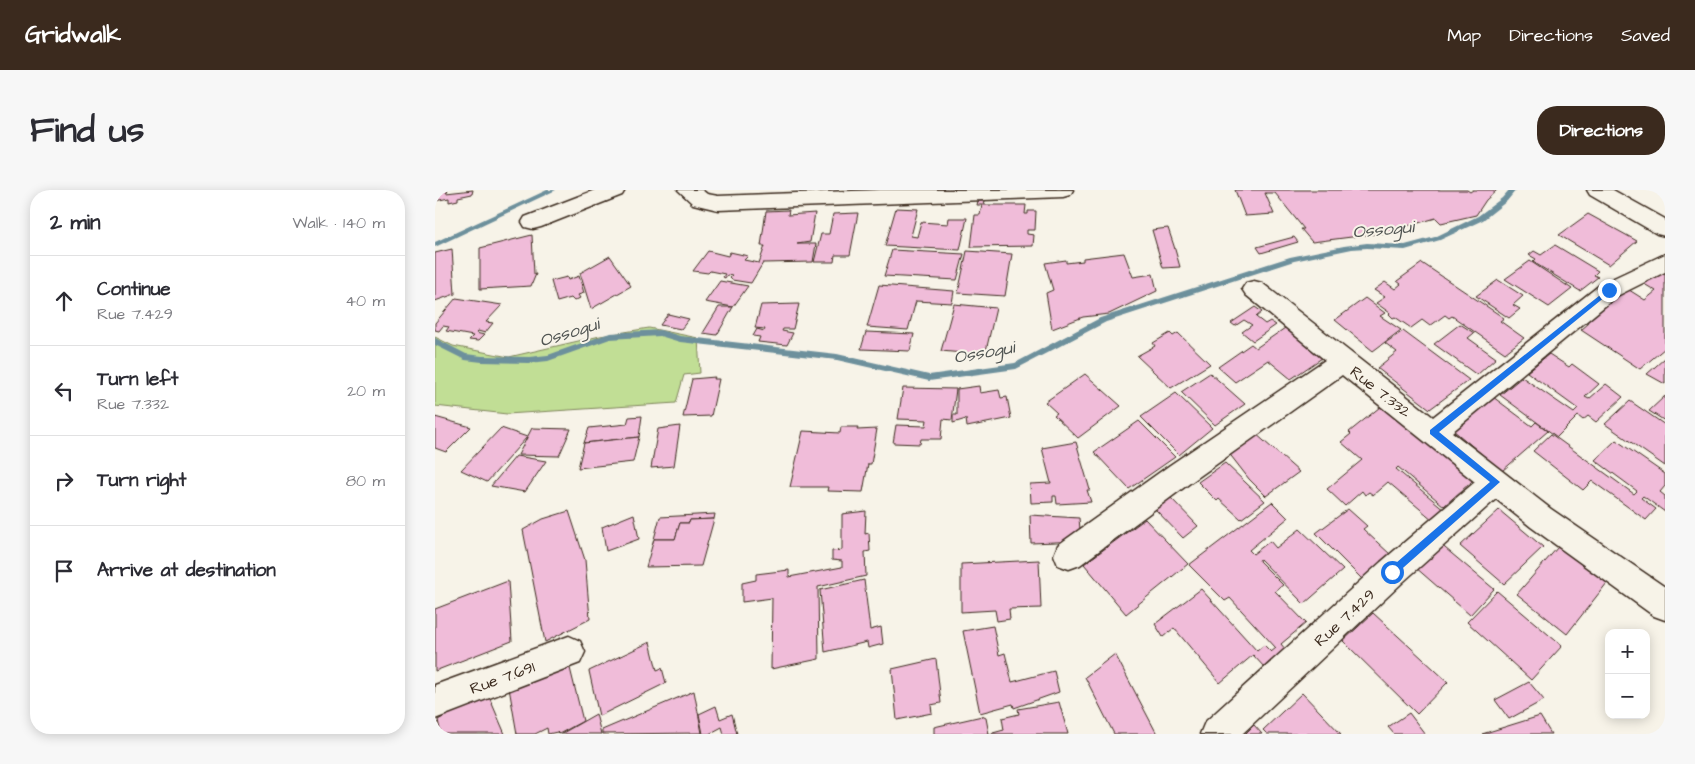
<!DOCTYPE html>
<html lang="en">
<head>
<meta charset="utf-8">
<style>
  :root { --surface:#fff; --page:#f7f7f7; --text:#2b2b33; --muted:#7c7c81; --line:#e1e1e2; --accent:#3b2a1e }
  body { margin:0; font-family:"Architects Daughter",sans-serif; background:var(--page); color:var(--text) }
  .controls { position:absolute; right:15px; bottom:15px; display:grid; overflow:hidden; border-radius:10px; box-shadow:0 2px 12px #0003 }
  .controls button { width:45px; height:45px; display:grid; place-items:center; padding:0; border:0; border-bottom:1px solid var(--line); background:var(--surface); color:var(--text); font:25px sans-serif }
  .stop { position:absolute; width:15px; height:15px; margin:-11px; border:4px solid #1a73e8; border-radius:50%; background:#fff }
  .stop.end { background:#1a73e8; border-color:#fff; box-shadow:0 1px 5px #0008 }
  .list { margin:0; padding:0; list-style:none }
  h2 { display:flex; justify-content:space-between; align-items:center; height:65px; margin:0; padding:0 20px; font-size:21px }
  h2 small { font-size:16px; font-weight:400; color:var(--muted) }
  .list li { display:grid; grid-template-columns:32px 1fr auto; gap:15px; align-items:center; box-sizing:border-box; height:90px; padding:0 20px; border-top:1px solid var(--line) }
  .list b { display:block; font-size:19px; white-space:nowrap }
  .list p { margin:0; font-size:16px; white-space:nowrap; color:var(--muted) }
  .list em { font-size:16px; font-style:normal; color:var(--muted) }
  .icon { flex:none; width:28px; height:28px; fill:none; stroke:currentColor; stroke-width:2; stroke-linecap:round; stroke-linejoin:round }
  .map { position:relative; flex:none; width:1230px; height:544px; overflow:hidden; border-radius:20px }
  header { display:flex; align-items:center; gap:30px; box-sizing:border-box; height:70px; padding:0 25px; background:var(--accent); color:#fff }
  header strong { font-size:24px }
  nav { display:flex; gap:28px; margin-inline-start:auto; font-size:18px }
  .intro { display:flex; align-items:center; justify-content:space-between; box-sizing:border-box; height:120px; padding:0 30px }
  h1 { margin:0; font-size:35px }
  .button { padding:12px 22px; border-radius:20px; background:var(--accent); color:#fff; font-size:18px; font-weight:700 }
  main { display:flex; gap:30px; padding:0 30px }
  aside { flex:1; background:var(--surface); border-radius:20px; box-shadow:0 2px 12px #0003 }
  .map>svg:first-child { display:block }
  .green { fill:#c1de95; stroke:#7e845a }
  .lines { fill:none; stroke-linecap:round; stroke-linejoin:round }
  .stream { fill:#6d909c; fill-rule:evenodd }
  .building { fill:#f0bcd9; stroke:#3b2a1e }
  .minor-casing { stroke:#3b2a1e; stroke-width:3 }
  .major-casing { stroke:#3b2a1e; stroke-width:3 }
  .minor { fill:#f7f3e8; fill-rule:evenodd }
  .major { fill:#f7f3e8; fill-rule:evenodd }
  .route { fill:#1a73e8 }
  .labels { text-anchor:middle; stroke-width:4; stroke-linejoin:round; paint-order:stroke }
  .street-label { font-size:16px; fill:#3b2a1e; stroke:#f7f3e8 }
  .water-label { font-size:18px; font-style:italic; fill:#505452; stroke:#f7f3e8 }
</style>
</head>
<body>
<header>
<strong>Gridwalk</strong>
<nav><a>Map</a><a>Directions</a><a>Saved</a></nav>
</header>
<div class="intro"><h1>Find us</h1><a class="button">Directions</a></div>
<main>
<aside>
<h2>2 min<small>Walk · 140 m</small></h2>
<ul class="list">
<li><svg class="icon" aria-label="ahead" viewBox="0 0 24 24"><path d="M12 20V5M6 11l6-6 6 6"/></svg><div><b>Continue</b><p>Rue 7.429</p></div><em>40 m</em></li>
<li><svg class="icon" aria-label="left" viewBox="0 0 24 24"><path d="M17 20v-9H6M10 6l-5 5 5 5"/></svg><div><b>Turn left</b><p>Rue 7.332</p></div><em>20 m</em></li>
<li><svg class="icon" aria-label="right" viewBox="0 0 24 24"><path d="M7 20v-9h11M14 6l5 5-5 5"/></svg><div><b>Turn right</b></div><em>80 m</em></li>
<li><svg class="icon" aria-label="arrive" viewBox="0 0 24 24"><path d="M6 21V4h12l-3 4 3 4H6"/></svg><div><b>Arrive at destination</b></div></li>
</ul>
</aside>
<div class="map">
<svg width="1230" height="544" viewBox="0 0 1230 544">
  <rect width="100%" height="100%" fill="#f7f3e8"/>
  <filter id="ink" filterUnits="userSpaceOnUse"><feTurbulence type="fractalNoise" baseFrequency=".02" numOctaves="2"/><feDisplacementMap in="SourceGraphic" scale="10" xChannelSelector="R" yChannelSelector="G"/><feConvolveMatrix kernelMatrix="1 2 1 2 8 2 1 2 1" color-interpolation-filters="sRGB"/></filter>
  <g filter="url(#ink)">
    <polygon class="green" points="214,138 263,148 265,183 249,185 241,213 72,224 0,216 0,147 18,156 74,167 165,146"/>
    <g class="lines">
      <g class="stream">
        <polygon points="112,0 121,0 0,57 0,52"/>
        <polygon points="1074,0 1081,0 1072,11 1048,30 1005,50 970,60 932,58 917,59 859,71 671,132 581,179 494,191 402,170 245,152 225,146 175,149 113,171 94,173 47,172 30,170 0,155 0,148 31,164 47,166 94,167 113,165 175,143 225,140 245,146 402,164 494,185 580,173 665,128 855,67 909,56 932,53 970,55 1000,47 1043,26 1067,8"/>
      </g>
    </g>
    <g class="building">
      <polygon points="0,0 13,0 11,3 38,0 37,4 23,7 23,10 14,12 14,8 0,11"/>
      <polygon points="800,0 1032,0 1035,2 1038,0 1062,0 1051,10 1041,25 1006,33 1001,28 948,43 877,52 866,39 869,39 840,3 830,3 839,24 810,26"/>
      <polygon points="543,11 550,11 549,15 591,15 590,24 593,24 593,21 601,21 600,40 592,40 592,44 599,45 598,56 536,57 540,25 545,25 547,15 542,15"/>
      <polygon points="461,18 483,19 476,46 482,47 486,32 513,34 514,28 532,28 525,60 450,56"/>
      <polygon points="354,20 353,25 380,23 375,52 362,54 381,54 378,72 328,73 316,93 297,90 295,88 297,86 292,85 290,88 288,87 290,84 275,81 273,83 258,81 273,61 293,66 295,62 313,66 309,70 324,73 330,56 326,56 331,21"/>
      <polygon points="423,23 415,65 400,65 399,72 379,72 386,44 394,44 398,24"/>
      <polygon points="1153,24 1202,51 1174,75 1124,45"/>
      <polygon points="733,38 739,56 745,77 728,78 717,40"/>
      <polygon points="97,45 99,84 101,84 96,96 45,99 45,58"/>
      <polygon points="859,47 863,52 826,63 822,57"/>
      <polygon points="1120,55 1163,81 1159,85 1163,87 1145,101 1098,72 1101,69 1094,65 1099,61 1106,65"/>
      <polygon points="17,59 20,104 0,111 0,63"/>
      <polygon points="457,60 529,64 522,90 449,86"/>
      <polygon points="532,61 577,64 570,106 523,103"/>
      <polygon points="689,63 698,87 718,84 722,101 674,124 648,127 617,139 611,103 618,100 610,73 631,70 631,73 648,71 648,68"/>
      <polygon points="175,66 196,96 156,119 145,83"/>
      <polygon points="1095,71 1137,99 1114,117 1070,89"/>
      <polygon points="987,73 1069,128 1065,131 1089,148 1070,163 1017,126 1014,128 1010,125 995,136 987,130 976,138 960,127 958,128 954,124 955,123 941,113 950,107 939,100 950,92 960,99 966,94 962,91"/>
      <polygon points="1230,77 1230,158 1205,179 1146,140 1154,133 1150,131 1191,98 1210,110 1221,101 1204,91"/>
      <polygon points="144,86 149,103 143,105 145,108 139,111 136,108 122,112 116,91 132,87 133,90"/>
      <polygon points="1063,90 1088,106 1078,115 1085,119 1074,128 1041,106"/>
      <polygon points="285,91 313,96 298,117 270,112"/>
      <polygon points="444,95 519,101 517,113 481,111 473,140 432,137"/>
      <polygon points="21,108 67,115 51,132 58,133 50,143 43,141 41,143 49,145 43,151 34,150 38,146 11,141 14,137 8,136 4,141 0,140 0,133"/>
      <polygon points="930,108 950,123 945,126 966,140 938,161 900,130"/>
      <polygon points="364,114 358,139 348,139 347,141 358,143 352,155 323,152 325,147 318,146 322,139 329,141 330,139 320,138 326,115"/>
      <polygon points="519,114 561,118 550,165 506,161"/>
      <polygon points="284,117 298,117 282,145 268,143"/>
      <polygon points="820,117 827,122 821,127 830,134 835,131 841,135 818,151 807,142 817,135 809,130 800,136 796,133"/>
      <polygon points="233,124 254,129 246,139 225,135"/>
      <polygon points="1025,134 1039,143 1033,148 1061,168 1042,185 999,154"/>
      <polygon points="850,138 887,168 856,189 833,170 800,192 783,177 816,154 821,158"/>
      <polygon points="968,141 1034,190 995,219 942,178 962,162 950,153"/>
      <polygon points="431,142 479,144 475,161 426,159"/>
      <polygon points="735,143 738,146 743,143 775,174 736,198 702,166 720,156 718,153"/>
      <polygon points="1114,164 1134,177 1137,174 1164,194 1150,207 1154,209 1171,194 1188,207 1161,232 1153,226 1148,230 1143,226 1122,247 1065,205 1087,187 1139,223 1143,219 1092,182"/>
      <polygon points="1230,168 1230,194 1212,184"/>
      <polygon points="775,183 810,214 780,235 746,202"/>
      <polygon points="650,184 686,216 643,248 619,225 622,223 610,212"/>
      <polygon points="280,187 279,189 284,189 276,226 248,227 257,189"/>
      <polygon points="544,196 545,203 564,200 566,208 572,207 576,228 532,237 531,229 518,233 518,225 522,225 522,199"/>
      <polygon points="468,198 521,199 517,230 508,229 506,249 486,249 485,254 458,253 461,235 491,236 492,230 463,229"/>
      <polygon points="741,203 777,238 744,265 706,227"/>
      <polygon points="1230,206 1230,231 1214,221"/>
      <polygon points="1058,207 1097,236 1101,232 1113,241 1067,281 1018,240"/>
      <polygon points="1195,211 1230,235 1230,276 1170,234"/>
      <polygon points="950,213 1043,286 1009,316 963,277 961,279 1010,320 998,330 953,292 938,305 934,302 930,305 927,301 910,316 892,299 927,270 906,252 916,244 914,242"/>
      <polygon points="207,226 204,247 149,253 154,238 192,234 194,227"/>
      <polygon points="0,227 36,237 11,262 0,258"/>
      <polygon points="704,231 740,267 694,299 659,262"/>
      <polygon points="245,236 239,276 216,278 223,239"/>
      <polygon points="406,237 423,237 422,240 442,239 436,274 433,274 428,302 392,301 393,297 355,297 368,241 405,243"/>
      <polygon points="66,238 92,247 52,292 26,280"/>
      <polygon points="97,238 136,239 124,266 83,265"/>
      <polygon points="820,243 864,282 831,306 814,289 793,262"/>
      <polygon points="1116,244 1199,304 1202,301 1160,270 1181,250 1230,284 1230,296 1225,302 1230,306 1230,322 1208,306 1206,308 1221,319 1211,330 1157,291 1148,300 1098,261"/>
      <polygon points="204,247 198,272 143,278 149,253"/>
      <polygon points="641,252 655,300 652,300 656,312 622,314 621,306 618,306 618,312 596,313 595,294 616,293 607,258"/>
      <polygon points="81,266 111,271 90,302 56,296"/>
      <polygon points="790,273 830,311 806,329 784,309 782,311 763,292"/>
      <polygon points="735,307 763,336 748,348 720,319"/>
      <polygon points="837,312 853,328 814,360 818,364 835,351 841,358 865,339 908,380 869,414 825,369 824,371 848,395 840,401 871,433 846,454 851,460 830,478 818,465 785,493 739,438 728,447 720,434 766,399 822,461 829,455 836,462 841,458 795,408 790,411 754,375"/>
      <polygon points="913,319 932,336 928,339 956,365 928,390 881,343"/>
      <polygon points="1064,320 1108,357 1069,394 1025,356"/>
      <polygon points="134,321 150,370 155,429 110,452 88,340 108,329"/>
      <polygon points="431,321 430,344 434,343 435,361 430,362 431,386 383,397 384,469 336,479 337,408 307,412 307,393 321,390 321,384 354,380 354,387 407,377 407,371 397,370 397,361 407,360 407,324"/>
      <polygon points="199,324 204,349 171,361 167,337"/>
      <polygon points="280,324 279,329 255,330 254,333 245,333 240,349 219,349 225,327"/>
      <polygon points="595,325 644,328 646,351 596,353"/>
      <polygon points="279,329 266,376 211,377 219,349 240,349 245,333 254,333 255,330"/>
      <polygon points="710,329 753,374 691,424 649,374"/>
      <polygon points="1004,353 1059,399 1035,425 980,377"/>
      <polygon points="1123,357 1172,393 1132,444 1082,404"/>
      <polygon points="604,370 606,418 574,419 575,429 562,431 560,420 526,422 526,374"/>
      <polygon points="429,390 435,440 446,437 448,454 433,458 432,452 390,462 385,400"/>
      <polygon points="73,391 77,451 0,481 0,419"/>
      <polygon points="1062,401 1127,456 1096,490 1032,432"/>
      <polygon points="938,423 1013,492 982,524 908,451"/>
      <polygon points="558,436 564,465 570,463 577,492 619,481 624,502 579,518 578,514 545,523 528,441"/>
      <polygon points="215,452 222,480 227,478 231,493 164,526 154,481"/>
      <polygon points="680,464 722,544 679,544 650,487"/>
      <polygon points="501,469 506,513 496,515 497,523 462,530 457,479"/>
      <polygon points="133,470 148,531 124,544 122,542 113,544 112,538 100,544 82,544 74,498"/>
      <polygon points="1094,492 1109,510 1074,529 1060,510"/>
      <polygon points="259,501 267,543 167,544 167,540"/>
      <polygon points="52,502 70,544 6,544 3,530"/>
      <polygon points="867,503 906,544 832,544 828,540"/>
      <polygon points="624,512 633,544 499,544 499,537 547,526 551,528 554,544 569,540 567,528 584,524 583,519"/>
      <polygon points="281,516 285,529 297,524 302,544 289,544 287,537 274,544 268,544 264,524"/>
      <polygon points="974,523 990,544 959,544 953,537"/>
      <polygon points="161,524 166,544 126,544"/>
      <polygon points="1105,526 1116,544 1047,544"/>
      <polygon points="819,535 827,544 810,544"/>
    </g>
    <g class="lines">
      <g class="minor-casing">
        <g id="minor">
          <polygon points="160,0 190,0 187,5 106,37 98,39 90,37 87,32 90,27"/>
          <polygon points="243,0 267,0 272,4 283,6 445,0 638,0 635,5 628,7 283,20 258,14"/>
          <polygon points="1230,64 1230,82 1182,106 1017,242 1116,319 1230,397 1230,430 1219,426 1096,337 1061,309 968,392 807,544 765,544 770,532 946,372 1040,292 907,185 755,293 645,375 634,379 623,375 619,365 623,355 735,275 890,170 811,105 807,99 811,93 819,91 827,93 998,227 1166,94"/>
          <polygon points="134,446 145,451 150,462 145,473 0,529 0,495"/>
        </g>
      </g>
      <g class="major-casing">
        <polygon id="major" points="1152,0 1178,0 1230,29 1230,46 1222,44 1155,5"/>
      </g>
      <use href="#minor" class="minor"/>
      <use href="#major" class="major"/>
    </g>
  </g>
  <polygon class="route" points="1174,98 1177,100 1176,102 1004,242 1065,292 960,385 954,385 954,379 1055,292 995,244 995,240"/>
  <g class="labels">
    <g class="street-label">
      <text transform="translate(946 201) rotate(38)" y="6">Rue 7.332</text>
      <text transform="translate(909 427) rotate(-43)" y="6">Rue 7.429</text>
      <text transform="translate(67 487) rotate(-20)" y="6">Rue 7.691</text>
    </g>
    <g class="water-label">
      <text transform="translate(948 39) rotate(-5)" y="6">Ossogui</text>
      <text transform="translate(134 142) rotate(-17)" y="6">Ossogui</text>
      <text transform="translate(549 162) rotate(-10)" y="6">Ossogui</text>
    </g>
  </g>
</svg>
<div class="controls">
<button>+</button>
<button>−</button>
</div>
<div class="stop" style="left:957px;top:382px"></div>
<div class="stop end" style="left:1174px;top:100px"></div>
</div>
</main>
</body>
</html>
